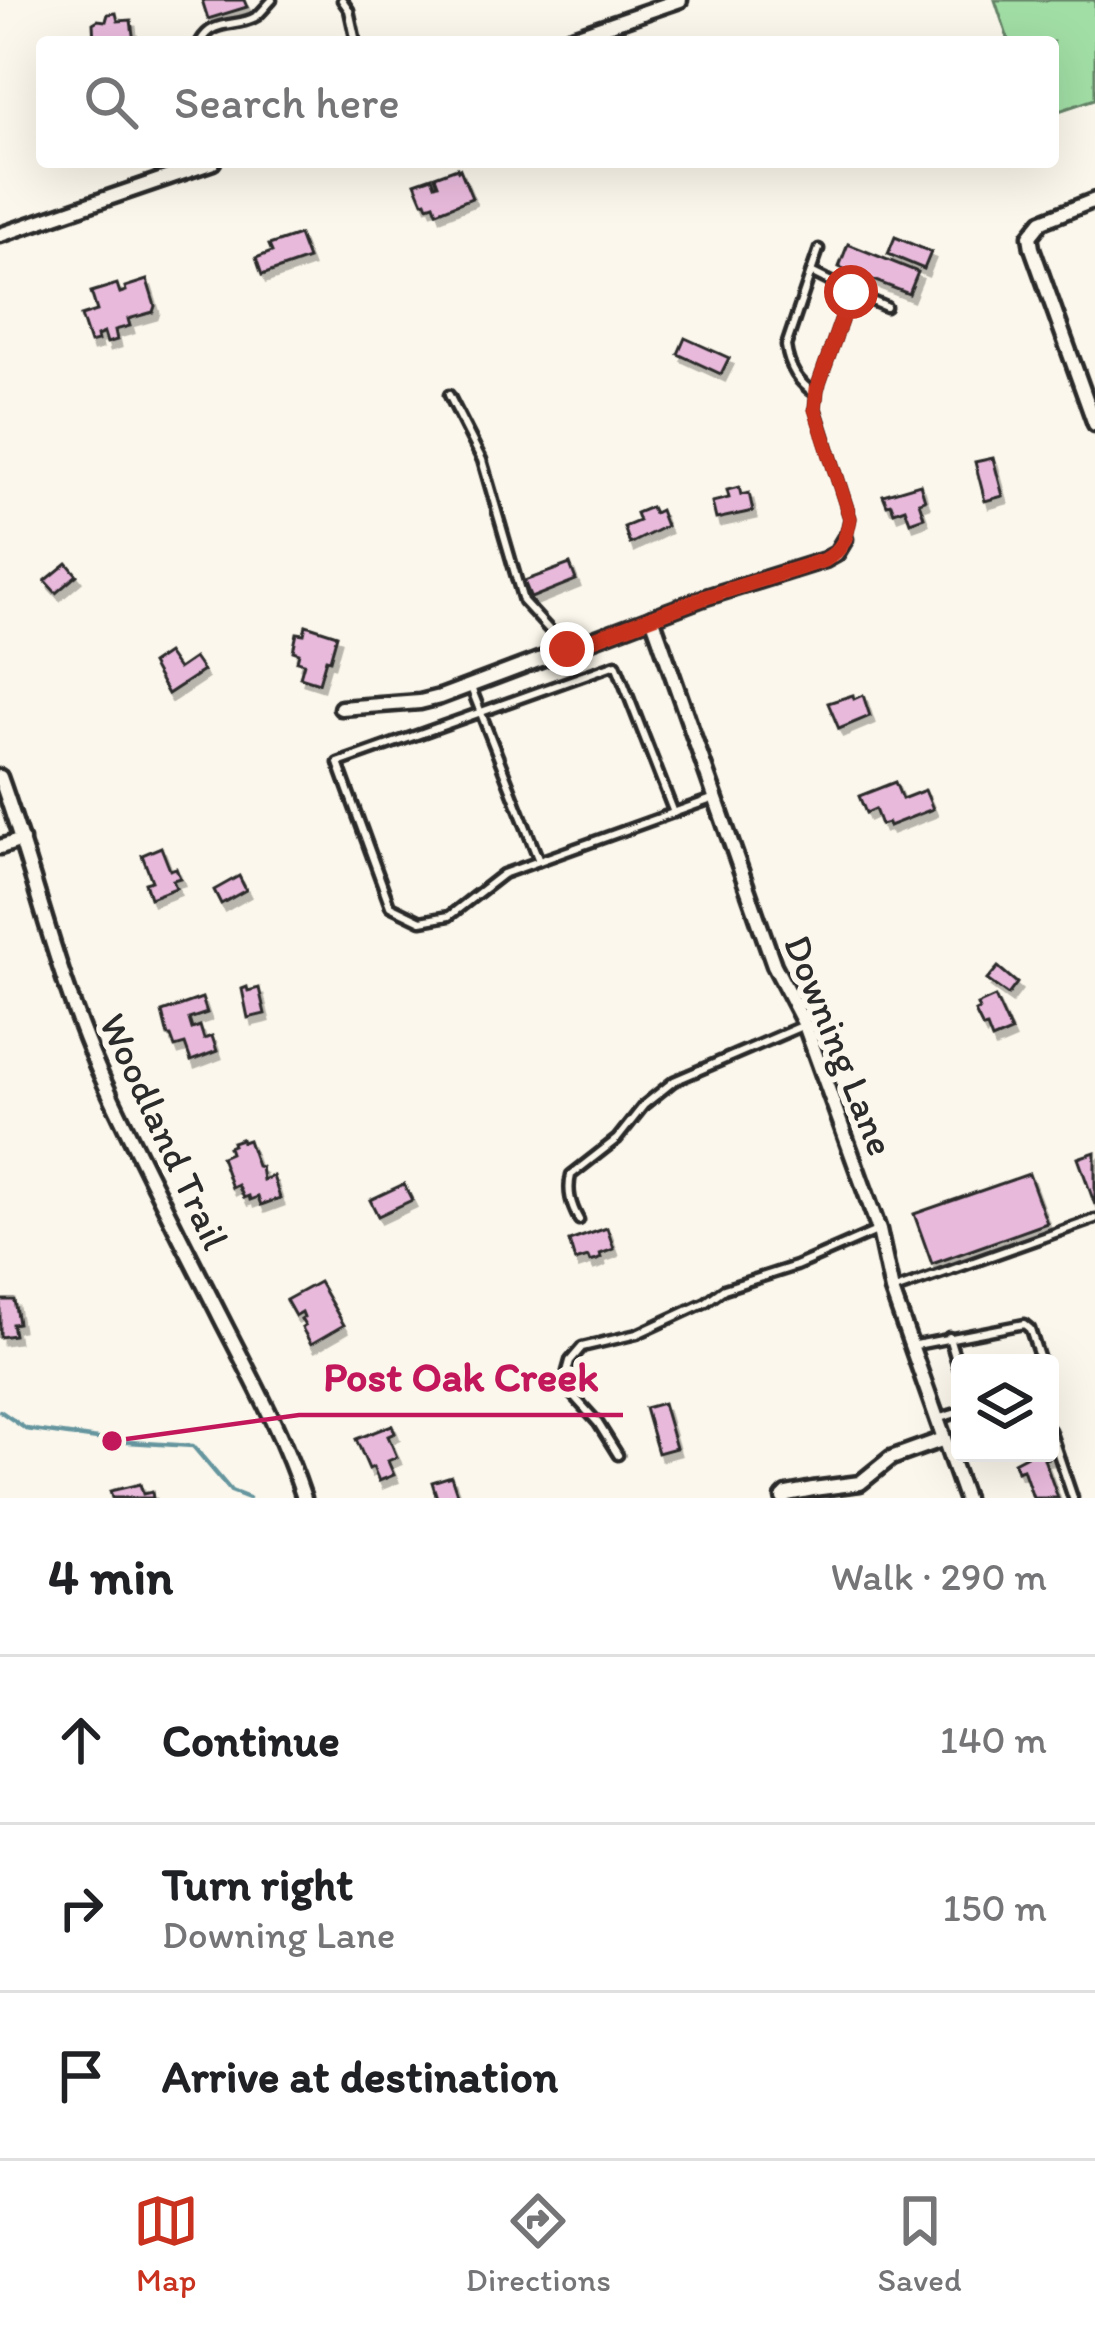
<!DOCTYPE html>
<html lang="en">
<head>
<meta charset="utf-8">
<style>
  :root { --surface:#fff; --page:#f6f6f6; --text:#202124; --muted:#757577; --line:#e0e0e0; --accent:#c8321e }
  body { margin:0; font-family:Itim,sans-serif; background:var(--page); color:var(--text) }
  .controls { position:absolute; right:36px; bottom:36px; display:grid; overflow:hidden; border-radius:12px; box-shadow:0 12px 48px #0002 }
  .controls button { width:108px; height:108px; display:grid; place-items:center; padding:0; border:0; border-bottom:3px solid var(--line); background:var(--surface); color:var(--text); font:60px sans-serif }
  .stop { position:absolute; width:36px; height:36px; margin:-27px; border:9px solid #c8321e; border-radius:50%; background:#fff }
  .stop.end { background:#c8321e; border-color:#fff; box-shadow:0 3px 12px #0008 }
  .list { margin:0; padding:0; list-style:none }
  h2 { display:flex; justify-content:space-between; align-items:center; height:156px; margin:0; padding:0 48px; font-size:51px }
  h2 small { font-size:39px; font-weight:400; color:var(--muted) }
  .list li { display:grid; grid-template-columns:78px 1fr auto; gap:36px; align-items:center; box-sizing:border-box; height:168px; padding:0 48px; border-top:3px solid var(--line) }
  .list b { display:block; font-size:45px; white-space:nowrap }
  .list p { margin:0; font-size:39px; white-space:nowrap; color:var(--muted) }
  .list em { font-size:39px; font-style:normal; color:var(--muted) }
  .icon { flex:none; width:66px; height:66px; fill:none; stroke:currentColor; stroke-width:2; stroke-linecap:round; stroke-linejoin:round }
  .map { position:relative; flex:none; width:1095px; height:1498px; overflow:hidden }
  .search { position:absolute; background:var(--surface); box-shadow:0 12px 48px #0002; left:36px; right:36px; top:36px; height:132px; display:flex; align-items:center; gap:30px; box-sizing:border-box; padding:0 42px; border-radius:12px; color:var(--muted); font-size:45px }
  .sheet { height:660px; background:var(--surface) }
  nav { display:flex; justify-content:space-around; align-items:center; box-sizing:border-box; height:168px; border-top:3px solid var(--line); background:var(--surface); font-size:33px; color:var(--muted) }
  nav a { display:grid; justify-items:center; gap:6px }
  nav .on { color:var(--accent) }
  .map>svg:first-child { display:block }
  .green { fill:#a1dea5; stroke:#668468; stroke-width:3 }
  .lines { fill:none; stroke-linecap:round; stroke-linejoin:round }
  .stream { stroke:#65959e; stroke-width:4.5 }
  .building { fill:#e8b9db; stroke:#2b2b2b; stroke-width:3; filter:url(#shadow) }
  .lane-casing { stroke:#2b2b2b; stroke-width:15 }
  .street-casing { stroke:#2b2b2b; stroke-width:21 }
  .lane { stroke:#fbf7ec; stroke-width:6 }
  .street { stroke:#fbf7ec; stroke-width:12 }
  .route { stroke:#c8321e; stroke-width:15 }
  .labels { text-anchor:middle; stroke-width:12; stroke-linejoin:round; paint-order:stroke }
  .street-label { font-size:39px; fill:#2b2b2b; stroke:#fbf7ec }
  .leader { fill:none; stroke:#c2185b; stroke-width:4.5 }
  .callout-dot { fill:#c2185b; stroke:#fbf7ec; stroke-width:4.5 }
  .callout-label { font-size:42px; text-anchor:middle; font-weight:bold; fill:#c2185b; stroke:#fbf7ec; stroke-width:12; stroke-linejoin:round; paint-order:stroke }
</style>
</head>
<body>
<div class="map">
<svg width="1095" height="1498" viewBox="0 0 1095 1498">
  <defs>
    <filter id="shadow"><feDropShadow dx="4" dy="7" stdDeviation="0" flood-color="#0004"/></filter>
  </defs>
  <rect width="100%" height="100%" fill="#fbf7ec"/>
  <filter id="ink" filterUnits="userSpaceOnUse"><feTurbulence type="fractalNoise" baseFrequency=".00833" numOctaves="2"/><feDisplacementMap in="SourceGraphic" scale="24" xChannelSelector="R" yChannelSelector="G"/><feConvolveMatrix kernelMatrix="1 2 1 2 8 2 1 2 1" color-interpolation-filters="sRGB"/></filter>
  <g filter="url(#ink)">
    <polygon class="green" points="995,0 1095,0 1095,99 1053,113 1053,42 1009,42"/>
    <g class="lines">
      <polyline class="stream" points="0,1411 26,1429 112,1441 193,1446 231,1491 249,1498"/>
    </g>
    <g class="building">
      <polygon points="202,0 244,0 247,7 208,19"/>
      <polygon points="116,13 118,21 131,20 134,42 94,42 93,23 98,20 106,21 108,14"/>
      <polygon points="457,168 458,171 460,169 472,198 437,212 434,204 428,206 426,201 423,202 415,183 432,177 435,185 438,184 435,176"/>
      <polygon points="299,235 308,259 262,275 256,258 272,252 269,245"/>
      <polygon points="895,237 931,252 924,269 888,254"/>
      <polygon points="848,244 918,272 909,294 868,278 867,282 858,278 860,276 839,267"/>
      <polygon points="147,280 155,306 153,312 128,319 130,326 115,330 117,340 107,343 104,333 97,336 98,341 90,343 81,316 97,311 91,292 117,284 120,293 126,291 125,287"/>
      <polygon points="685,338 729,358 721,374 678,354"/>
      <polygon points="993,458 1003,496 985,501 975,462"/>
      <polygon points="920,484 925,500 919,502 924,517 910,522 905,508 894,512 891,504 887,505 883,495"/>
      <polygon points="739,487 741,495 749,493 753,511 716,519 712,502 729,498 727,490"/>
      <polygon points="651,507 654,513 660,510 666,526 630,544 624,527 639,521 636,513"/>
      <polygon points="67,563 77,575 56,593 45,581"/>
      <polygon points="570,564 576,580 531,598 524,581"/>
      <polygon points="306,625 337,635 330,660 326,659 319,683 300,677 304,663 297,661 299,653 293,651 297,633 304,634"/>
      <polygon points="167,653 178,669 194,658 203,671 168,694 151,664"/>
      <polygon points="853,695 854,699 863,695 870,716 839,729 828,703"/>
      <polygon points="895,782 902,799 925,790 933,809 889,826 888,823 881,825 875,809 866,813 859,796"/>
      <polygon points="161,847 170,870 176,868 180,878 173,880 176,888 150,898 145,883 152,881 142,855"/>
      <polygon points="239,876 246,890 221,904 214,890"/>
      <polygon points="998,967 1017,983 1008,995 987,980"/>
      <polygon points="247,987 248,991 259,988 265,1014 248,1018 242,989"/>
      <polygon points="995,997 1011,1032 992,1040 987,1027 983,1028 975,1012 979,1010 977,1005"/>
      <polygon points="202,998 207,1013 189,1019 192,1029 200,1026 204,1039 212,1036 217,1051 191,1061 185,1044 175,1047 171,1036 168,1036 162,1012"/>
      <polygon points="241,1139 242,1142 248,1140 257,1166 261,1167 263,1180 273,1176 280,1198 261,1205 258,1197 250,1200 249,1196 244,1198 238,1185 232,1188 221,1157 230,1153 228,1147 233,1145 232,1142"/>
      <polygon points="1095,1152 1095,1205 1078,1158"/>
      <polygon points="1029,1174 1047,1223 932,1264 914,1214"/>
      <polygon points="404,1184 412,1200 378,1216 370,1200"/>
      <polygon points="607,1228 614,1249 600,1254 601,1258 597,1260 590,1262 588,1257 575,1261 569,1241"/>
      <polygon points="319,1282 344,1325 311,1344 302,1328 305,1326 301,1319 304,1317 302,1312 295,1316 286,1300"/>
      <polygon points="3,1300 14,1300 18,1323 12,1324 14,1335 0,1337 0,1301"/>
      <polygon points="663,1403 676,1448 658,1453 645,1408"/>
      <polygon points="392,1425 395,1433 388,1436 397,1457 388,1461 394,1475 379,1481 373,1467 369,1469 356,1439"/>
      <polygon points="1031,1453 1047,1453 1049,1458 1044,1459 1058,1498 1033,1498 1023,1469 1017,1471 1014,1462"/>
      <polygon points="451,1476 458,1497 437,1498 432,1482"/>
      <polygon points="140,1484 143,1494 152,1492 153,1498 112,1498 110,1491"/>
    </g>
    <g class="lines">
      <g class="lane-casing">
        <g id="lane">
          <polyline points="342,0 349,10 356,42"/>
          <path d="M 200,42 C 214,17 237,29 257,16 C 260,14 269,3 272,0"/>
          <polyline points="811,272 819,249"/>
          <polyline points="851,292 886,307"/>
          <path d="M 816,394 C 798,383 789,368 786,346 L 811,272 L 851,292 L 817,389 L 815,408 L 850,518 L 846,536"/>
          <polyline points="449,395 482,460 523,601 565,647"/>
          <polyline points="470,685 539,861"/>
          <polyline points="674,813 616,664 338,763 390,906 421,921 449,916 503,874 712,799"/>
          <path d="M 579,1220 C 571,1205 567,1192 571,1175 L 617,1139 L 644,1105 L 674,1081 L 802,1026"/>
          <polyline points="895,1290 1095,1219"/>
          <polyline points="949,1337 960,1373"/>
          <polyline points="911,1346 1024,1324 1030,1329 1041,1363"/>
          <polyline points="940,1418 960,1412"/>
          <polyline points="1050,1430 1073,1498"/>
          <polyline points="618,1455 598,1423 570,1392 565,1379 570,1361 582,1347 637,1334 706,1302 724,1289 796,1266 879,1230"/>
        </g>
      </g>
      <g class="street-casing">
        <g id="street">
          <polyline points="558,42 680,0"/>
          <polyline points="1095,200 1042,221 1030,236 1032,248 1095,424"/>
          <polyline points="0,235 213,162"/>
          <polyline points="652,617 774,965 805,1025 879,1230 892,1291 965,1498"/>
          <polyline points="341,708 420,702 440,697 706,597 825,560 836,554 845,539"/>
          <path d="M 0,777 C 35,874 57,976 99,1071 C 137,1154 179,1235 220,1316 C 250,1375 283,1434 304,1498"/>
          <polyline points="0,847 22,840"/>
          <polyline points="783,1498 787,1494 813,1489 860,1483 891,1458 944,1439"/>
        </g>
      </g>
      <use href="#lane" class="lane"/>
      <use href="#street" class="street"/>
    </g>
  </g>
  <g class="lines" filter="url(#ink)">
    <path class="route" d="M 567,649 L 706,597 L 825,560 C 843,550 847,537 850,518 L 815,409 L 817,389 L 851,292"/>
  </g>
  <g class="labels">
    <g class="street-label">
      <text transform="translate(840 1045) rotate(68)" y="14">Downing Lane</text>
      <text transform="translate(165 1131) rotate(65)" y="14">Woodland Trail</text>
    </g>
  </g>
  <path class="leader" d="M112 1441L299 1415H623"/>
  <circle class="callout-dot" cx="112" cy="1441" r="12"/>
  <g class="callout-label">
    <text x="461" y="1391">Post Oak Creek</text>
  </g>
</svg>
<div class="controls">
<button><svg class="icon" aria-label="layers" viewBox="0 0 24 24"><path d="M12 4l9 5-9 5-9-5zM3 14l9 5 9-5"/></svg></button>
</div>
<div class="stop" style="left:851px;top:292px"></div>
<div class="stop end" style="left:567px;top:649px"></div>
<div class="search"><svg class="icon" aria-label="search" viewBox="0 0 24 24"><circle cx="10" cy="10" r="6"/><path d="M15 15l6 6"/></svg>Search here</div>
</div>
<section class="sheet">
<h2>4 min<small>Walk · 290 m</small></h2>
<ul class="list">
<li><svg class="icon" aria-label="ahead" viewBox="0 0 24 24"><path d="M12 20V5M6 11l6-6 6 6"/></svg><div><b>Continue</b></div><em>140 m</em></li>
<li><svg class="icon" aria-label="right" viewBox="0 0 24 24"><path d="M7 20v-9h11M14 6l5 5-5 5"/></svg><div><b>Turn right</b><p>Downing Lane</p></div><em>150 m</em></li>
<li><svg class="icon" aria-label="arrive" viewBox="0 0 24 24"><path d="M6 21V4h12l-3 4 3 4H6"/></svg><div><b>Arrive at destination</b></div></li>
</ul>
</section>
<nav>
<a class="on"><svg class="icon" aria-label="map" viewBox="0 0 24 24"><path d="M3 6l6-2 6 2 6-2v14l-6 2-6-2-6 2zM9 4v14M15 6v14"/></svg>Map</a>
<a><svg class="icon" aria-label="directions" viewBox="0 0 24 24"><path d="M12 3l9 9-9 9-9-9zM9 14v-3h6M13 9l2 2-2 2"/></svg>Directions</a>
<a><svg class="icon" aria-label="saved" viewBox="0 0 24 24"><path d="M7 4h10v16l-5-4-5 4z"/></svg>Saved</a>
</nav>
</body>
</html>
